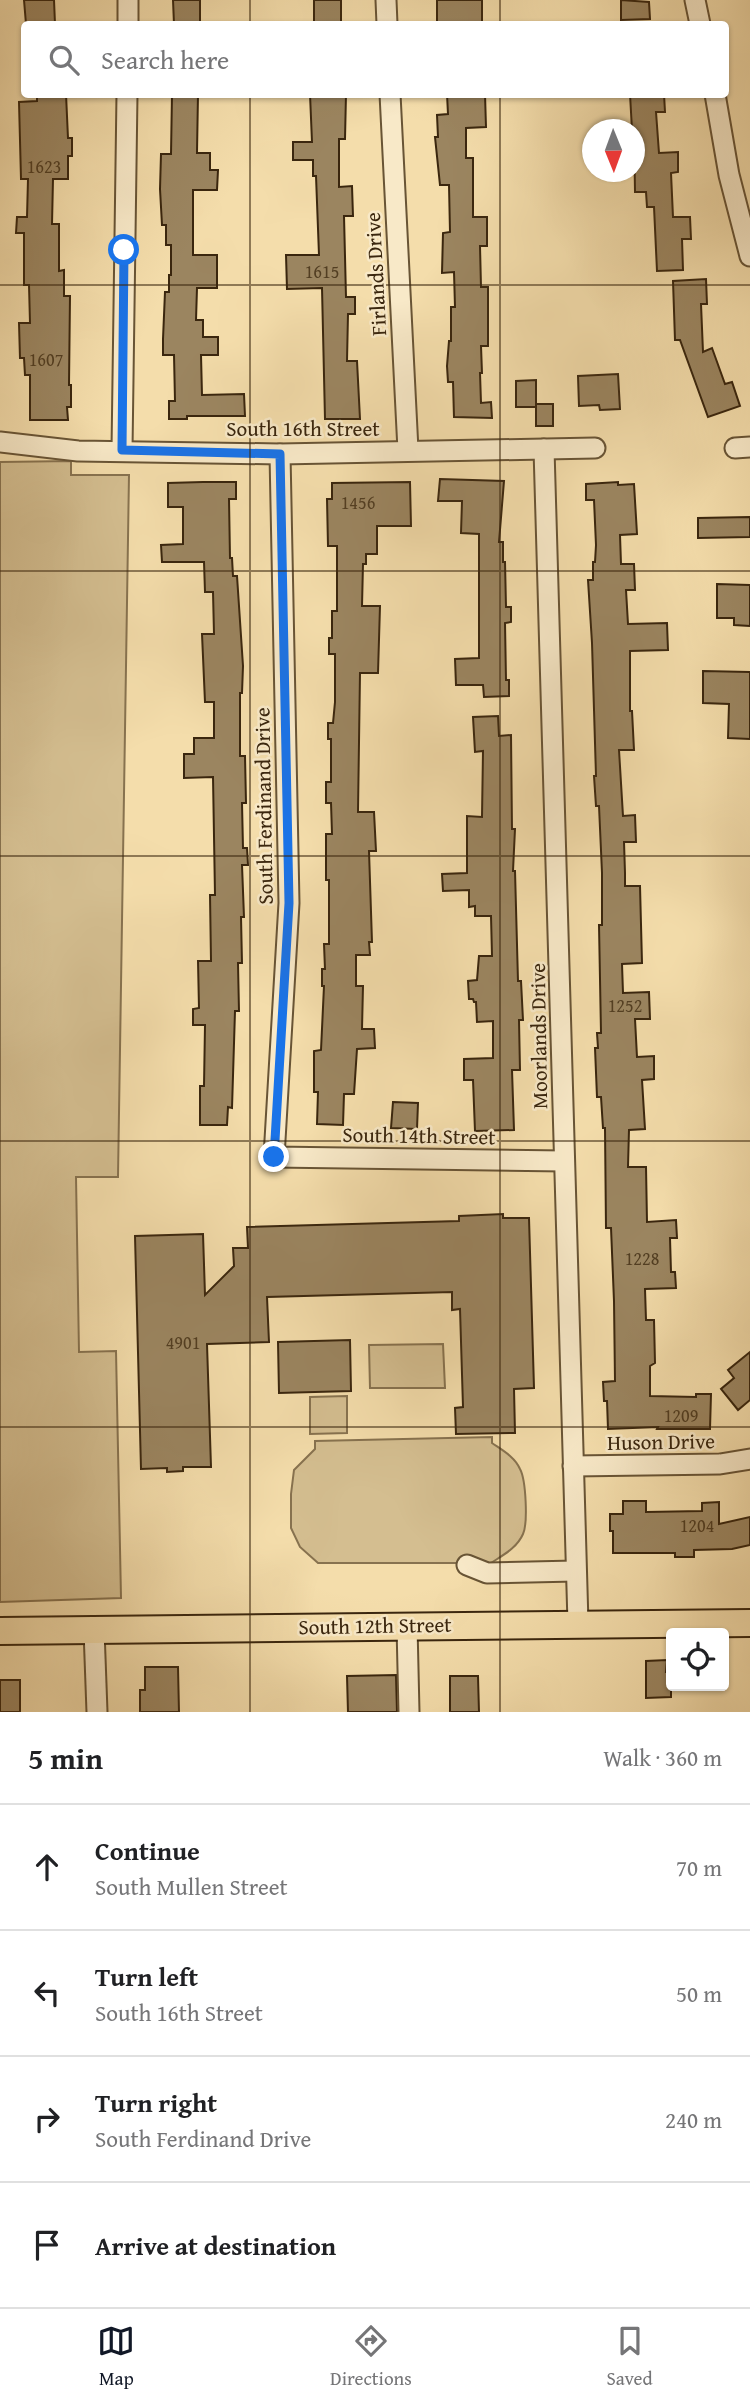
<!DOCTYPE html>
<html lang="en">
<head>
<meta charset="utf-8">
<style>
  :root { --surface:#fff; --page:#f6f6f6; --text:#202124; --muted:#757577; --line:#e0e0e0; --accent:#111827 }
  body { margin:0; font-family:"Gentium Book Plus",serif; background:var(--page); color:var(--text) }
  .controls { position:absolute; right:21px; bottom:21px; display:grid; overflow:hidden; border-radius:7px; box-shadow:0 2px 5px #0004 }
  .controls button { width:63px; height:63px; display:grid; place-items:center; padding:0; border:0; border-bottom:2px solid var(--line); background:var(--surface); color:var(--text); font:35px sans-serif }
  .compass { position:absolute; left:582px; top:119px; width:63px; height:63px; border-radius:50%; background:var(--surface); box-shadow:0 2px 5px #0004; rotate:179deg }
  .stop { position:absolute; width:21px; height:21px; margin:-16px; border:5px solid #1a73e8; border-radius:50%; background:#fff }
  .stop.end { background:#1a73e8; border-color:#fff; box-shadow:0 2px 7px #0008 }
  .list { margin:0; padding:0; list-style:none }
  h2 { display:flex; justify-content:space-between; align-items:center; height:91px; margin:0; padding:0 28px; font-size:30px }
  h2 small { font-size:23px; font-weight:400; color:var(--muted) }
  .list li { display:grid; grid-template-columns:46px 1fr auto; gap:21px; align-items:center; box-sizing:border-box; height:126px; padding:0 28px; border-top:2px solid var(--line) }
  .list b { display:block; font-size:26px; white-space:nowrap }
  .list p { margin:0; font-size:23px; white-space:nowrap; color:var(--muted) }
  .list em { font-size:23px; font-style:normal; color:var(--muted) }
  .icon { flex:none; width:38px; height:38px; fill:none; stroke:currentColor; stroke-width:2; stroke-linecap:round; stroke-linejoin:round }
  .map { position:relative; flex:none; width:750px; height:1712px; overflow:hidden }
  .search { position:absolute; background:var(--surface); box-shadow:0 2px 5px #0004; left:21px; right:21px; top:21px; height:77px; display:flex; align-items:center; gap:18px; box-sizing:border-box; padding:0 24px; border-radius:7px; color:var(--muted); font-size:26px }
  .sheet { height:595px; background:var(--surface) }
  nav { display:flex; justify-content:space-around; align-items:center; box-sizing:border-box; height:98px; border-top:2px solid var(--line); background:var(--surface); font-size:19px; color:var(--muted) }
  nav a { display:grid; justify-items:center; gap:4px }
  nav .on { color:var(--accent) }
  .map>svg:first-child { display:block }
  .green { fill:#d4be90; stroke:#87724f; stroke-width:2 }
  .building { fill:#9b8560; stroke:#3a260e; stroke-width:2 }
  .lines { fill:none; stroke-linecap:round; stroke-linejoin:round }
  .minor-casing { stroke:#685435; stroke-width:23 }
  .major-casing { stroke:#3a260e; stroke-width:30 }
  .minor { stroke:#f8e9c8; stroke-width:19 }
  .major { stroke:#f4ddab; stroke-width:26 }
  .route { stroke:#1a73e8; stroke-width:9 }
  .grid { fill:none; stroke:#3a260e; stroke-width:2; stroke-opacity:0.55 }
  .labels { text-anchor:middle; stroke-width:5; stroke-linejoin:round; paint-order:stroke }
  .number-label { font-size:18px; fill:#523e22 }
  .street-label { font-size:21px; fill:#3a260e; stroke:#f8e9c8 }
</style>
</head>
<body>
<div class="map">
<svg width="750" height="1712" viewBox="0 0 750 1712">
  <rect width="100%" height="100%" fill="#f4ddab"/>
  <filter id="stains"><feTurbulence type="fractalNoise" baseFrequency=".00286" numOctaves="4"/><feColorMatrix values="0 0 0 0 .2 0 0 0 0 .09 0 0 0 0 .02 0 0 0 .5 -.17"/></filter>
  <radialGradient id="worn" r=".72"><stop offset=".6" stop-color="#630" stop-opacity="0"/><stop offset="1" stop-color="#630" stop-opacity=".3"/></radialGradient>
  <g class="green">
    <polygon points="71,461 71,475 129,475 118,1177 76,1177 79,1352 116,1351 121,1598 0,1602 0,462"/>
    <polygon points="443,1344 445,1388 370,1388 369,1345"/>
    <polygon points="347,1396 347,1433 310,1434 310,1397"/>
    <path d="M 492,1437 L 492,1443 C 502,1450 515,1457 520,1469 C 526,1480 528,1523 523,1534 C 517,1548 503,1555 491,1563 L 318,1563 L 300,1547 L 291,1528 L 291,1494 L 294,1470 L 315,1449 L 315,1441 Z"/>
  </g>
  <g class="building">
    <polygon points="24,0 54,0 55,24 26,24"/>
    <polygon points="173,0 200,0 200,24 174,24"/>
    <rect x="314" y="0" width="27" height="24"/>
    <rect x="437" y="0" width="45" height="24"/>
    <polygon points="621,0 649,2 650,19 621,20"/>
    <polygon points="37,94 66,94 68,138 72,138 72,156 68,156 68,179 53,179 52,224 59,224 59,271 64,270 64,296 70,296 69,385 71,385 71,407 67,407 68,420 30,420 30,375 25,375 24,358 20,358 19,323 30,323 29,285 24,285 24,233 16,233 17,217 27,217 28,179 21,179 19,102 37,101"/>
    <polygon points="172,94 198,94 197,153 210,153 210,170 218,170 217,190 193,190 193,255 217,255 217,288 197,288 196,320 203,320 203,337 218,337 218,355 201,355 202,395 244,394 245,416 187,416 187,419 169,419 169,401 175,401 174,355 163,355 163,339 165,292 169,292 169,275 171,275 171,245 166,245 166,225 162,225 160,189 161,154 171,154"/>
    <polygon points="310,94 346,94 345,139 339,139 339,187 352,186 353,216 344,216 346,297 355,297 355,314 348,314 347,361 357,361 360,419 325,419 322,288 287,289 286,255 319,255 316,176 313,176 313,160 293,160 293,142 312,142"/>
    <polygon points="447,94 485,94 486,127 466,128 466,158 473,158 473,217 487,217 487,246 480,246 481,287 488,287 488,346 481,346 482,373 480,373 481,403 491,402 492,418 454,417 453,382 448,382 447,366 449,341 451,341 451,307 455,307 454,272 442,273 443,233 450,232 449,185 440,185 435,137 438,137 437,115 448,114"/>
    <polygon points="630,94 664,94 665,112 656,112 659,153 678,152 678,172 671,173 673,217 690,217 691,239 682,239 683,270 657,271 654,207 647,207 646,192 635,192 634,130 632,130"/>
    <polygon points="706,279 707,304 701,304 703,352 712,348 725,384 732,382 740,406 708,417 680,340 675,340 673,281"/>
    <polygon points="618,374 620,409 600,410 599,405 579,406 578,376"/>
    <polygon points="536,380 536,407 516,407 516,381"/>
    <rect x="536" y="404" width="17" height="22"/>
    <polygon points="440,479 504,481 499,542 503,542 503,562 505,562 506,607 511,607 511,622 505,623 506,680 509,680 509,696 484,697 483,685 456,685 455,659 479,658 479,534 461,533 462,501 438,501"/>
    <polygon points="203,482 236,482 236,499 229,499 230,558 232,558 233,576 237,576 243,666 242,693 240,693 240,756 245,756 246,803 242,803 243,848 247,848 248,865 242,865 244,917 241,917 242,963 238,963 239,1011 235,1011 232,1108 228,1107 227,1125 200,1125 200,1086 204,1086 205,1025 193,1025 193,1009 199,1008 198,961 211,961 210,895 215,895 213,777 184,778 184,754 194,754 194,738 214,738 214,702 205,702 202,634 214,634 213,592 205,592 204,562 162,562 161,545 183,544 183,507 168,507 168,483"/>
    <polygon points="410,482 411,526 377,526 377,554 366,554 366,564 363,564 362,606 380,606 378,673 360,673 358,812 374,812 376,851 369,851 372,942 369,942 370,955 356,955 356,986 363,986 362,1029 374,1029 375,1048 357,1049 354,1094 344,1094 343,1125 317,1124 318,1092 314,1092 314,1051 321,1050 324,986 322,986 322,969 325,969 324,944 329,944 329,880 326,880 326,834 332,834 331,803 326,803 326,782 331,782 331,739 328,739 328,723 333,723 335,702 335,654 329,654 329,638 332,638 332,611 337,611 337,546 328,546 327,499 332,499 332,483"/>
    <polygon points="618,482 618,485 634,484 637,534 620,535 621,564 634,564 635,590 626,590 628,624 667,623 668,650 630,651 630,711 632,711 634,750 619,750 623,816 635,815 636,842 624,842 625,873 625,886 640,886 642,963 622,964 623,993 649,992 650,1019 635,1019 637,1057 654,1056 654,1079 642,1080 645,1129 629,1130 628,1167 646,1167 647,1222 676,1220 677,1238 670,1238 671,1272 675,1272 676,1288 645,1289 646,1320 654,1320 655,1363 650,1366 650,1396 696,1397 696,1394 711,1394 710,1429 657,1429 658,1427 608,1429 607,1401 604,1401 603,1382 615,1381 614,1301 611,1228 606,1228 605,1128 603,1128 601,1097 597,1097 595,1048 598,1048 597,1033 601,1033 599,925 602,925 602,873 599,806 596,806 594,776 596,776 592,643 588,580 593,580 593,562 595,562 596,545 594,500 586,500 586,484"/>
    <polygon points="750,517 750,537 698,538 698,518"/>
    <polygon points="717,584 750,585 750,626 734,625 734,618 717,618"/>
    <polygon points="703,671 750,672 750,739 728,738 729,704 703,703"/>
    <polygon points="498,716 499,736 511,735 512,829 515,829 513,871 515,871 518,981 521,981 523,1020 519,1020 520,1070 512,1070 514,1130 475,1131 473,1080 464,1080 464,1059 493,1058 493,1021 477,1022 476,1002 474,1002 473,999 469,999 468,981 477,980 479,956 492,956 491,916 475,916 475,906 469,907 469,890 443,891 442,874 467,873 467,816 482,817 483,751 475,752 473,717"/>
    <polygon points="393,1102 418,1103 417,1129 391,1128"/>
    <polygon points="503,1214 503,1218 529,1218 534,1388 514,1389 515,1433 456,1434 455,1408 463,1407 460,1309 452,1310 452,1292 267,1297 269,1342 207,1344 211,1467 183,1467 183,1471 167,1472 167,1468 141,1469 135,1236 203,1234 205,1295 234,1266 233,1248 248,1248 247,1227 459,1221 459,1216"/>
    <polygon points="350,1340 351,1391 279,1393 278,1342"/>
    <polygon points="750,1352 750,1400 738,1410 721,1389 734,1378 728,1370"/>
    <polygon points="623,1501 646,1501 646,1512 702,1511 702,1503 719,1502 719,1524 750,1517 750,1545 732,1549 694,1550 694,1557 675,1557 675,1553 613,1553 613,1531 610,1531 610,1514 623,1514"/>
    <polygon points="667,1660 666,1672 671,1672 671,1697 646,1698 646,1661"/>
    <polygon points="145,1667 178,1667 179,1712 140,1712 140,1690 145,1690"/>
    <polygon points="396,1675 397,1712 348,1712 347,1676"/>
    <polygon points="450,1676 478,1676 479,1712 450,1712"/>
    <rect x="0" y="1680" width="20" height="32"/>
  </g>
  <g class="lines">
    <g class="minor-casing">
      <g id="minor">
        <polyline points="386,0 387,24"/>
        <polyline points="695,0 700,24"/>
        <polyline points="128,24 128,0"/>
        <polyline points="390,94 408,450"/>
        <polyline points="715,94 729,175 750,256"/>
        <polyline points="0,442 78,451 280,454 595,448"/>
        <polyline points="735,448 750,447"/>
        <polyline points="544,449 578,1623"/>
        <polyline points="122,450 127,94"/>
        <polyline points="280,454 289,903 274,1157 564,1161"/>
        <polyline points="573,1466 720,1464 750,1459"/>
        <polyline points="467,1565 487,1573 575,1571"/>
        <polyline points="407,1626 409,1712"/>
        <polyline points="94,1630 97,1712"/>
      </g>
    </g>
    <g class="major-casing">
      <polyline id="major" points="0,1631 750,1623"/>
    </g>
    <use href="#minor" class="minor"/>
    <use href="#major" class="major"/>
  </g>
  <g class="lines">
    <polyline class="route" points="124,250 122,450 280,454 289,903 274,1157"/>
  </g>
  <path class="grid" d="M 250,0 L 250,24M 500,0 L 500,24M 250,94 L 250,1712M 500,94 L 500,1712M 0,285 L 750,285M 0,571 L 750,571M 0,856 L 750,856M 0,1141 L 750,1141M 0,1427 L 750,1427"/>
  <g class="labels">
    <g class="number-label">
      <text x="44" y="173">1623</text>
      <text x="322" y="278">1615</text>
      <text x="46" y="366">1607</text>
      <text x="358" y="509">1456</text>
      <text x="625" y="1012">1252</text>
      <text x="642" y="1265">1228</text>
      <text x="183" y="1349">4901</text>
      <text x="681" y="1422">1209</text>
      <text x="697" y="1532">1204</text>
    </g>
    <g class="street-label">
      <text transform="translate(376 274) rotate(-93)" y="7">Firlands Drive</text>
      <text x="303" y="436">South 16th Street</text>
      <text transform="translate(264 806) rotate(-91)" y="7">South Ferdinand Drive</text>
      <text transform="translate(539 1036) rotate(-91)" y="7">Moorlands Drive</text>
      <text transform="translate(419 1136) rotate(1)" y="7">South 14th Street</text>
      <text transform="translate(661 1442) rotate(-1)" y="7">Huson Drive</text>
      <text transform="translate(375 1626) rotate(-1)" y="7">South 12th Street</text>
    </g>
  </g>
  <rect width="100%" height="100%" filter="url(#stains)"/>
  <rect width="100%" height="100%" fill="url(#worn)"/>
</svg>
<div class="controls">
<button><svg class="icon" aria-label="locate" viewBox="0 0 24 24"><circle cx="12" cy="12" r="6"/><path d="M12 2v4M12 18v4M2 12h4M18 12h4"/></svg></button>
</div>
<svg class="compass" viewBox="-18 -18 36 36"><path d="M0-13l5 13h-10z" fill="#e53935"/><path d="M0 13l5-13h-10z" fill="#757577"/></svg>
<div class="stop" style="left:124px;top:250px"></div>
<div class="stop end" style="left:274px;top:1157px"></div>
<div class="search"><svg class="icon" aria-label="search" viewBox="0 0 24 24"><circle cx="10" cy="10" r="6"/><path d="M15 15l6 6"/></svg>Search here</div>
</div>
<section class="sheet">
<h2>5 min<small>Walk · 360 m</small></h2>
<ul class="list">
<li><svg class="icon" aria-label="ahead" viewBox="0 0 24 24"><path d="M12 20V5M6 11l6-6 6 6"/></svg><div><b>Continue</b><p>South Mullen Street</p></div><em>70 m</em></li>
<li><svg class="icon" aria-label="left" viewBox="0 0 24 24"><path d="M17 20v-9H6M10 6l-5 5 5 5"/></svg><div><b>Turn left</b><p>South 16th Street</p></div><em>50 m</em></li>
<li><svg class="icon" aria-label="right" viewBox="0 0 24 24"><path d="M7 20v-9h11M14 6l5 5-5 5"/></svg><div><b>Turn right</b><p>South Ferdinand Drive</p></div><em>240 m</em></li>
<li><svg class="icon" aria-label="arrive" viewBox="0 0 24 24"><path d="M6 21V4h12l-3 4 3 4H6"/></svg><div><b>Arrive at destination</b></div></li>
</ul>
</section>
<nav>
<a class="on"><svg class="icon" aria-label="map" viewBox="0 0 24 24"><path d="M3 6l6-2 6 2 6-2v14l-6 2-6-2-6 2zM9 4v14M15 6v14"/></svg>Map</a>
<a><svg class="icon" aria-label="directions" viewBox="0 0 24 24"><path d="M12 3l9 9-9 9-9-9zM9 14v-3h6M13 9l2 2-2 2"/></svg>Directions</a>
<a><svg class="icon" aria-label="saved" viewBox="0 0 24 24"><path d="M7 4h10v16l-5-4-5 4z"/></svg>Saved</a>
</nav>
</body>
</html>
